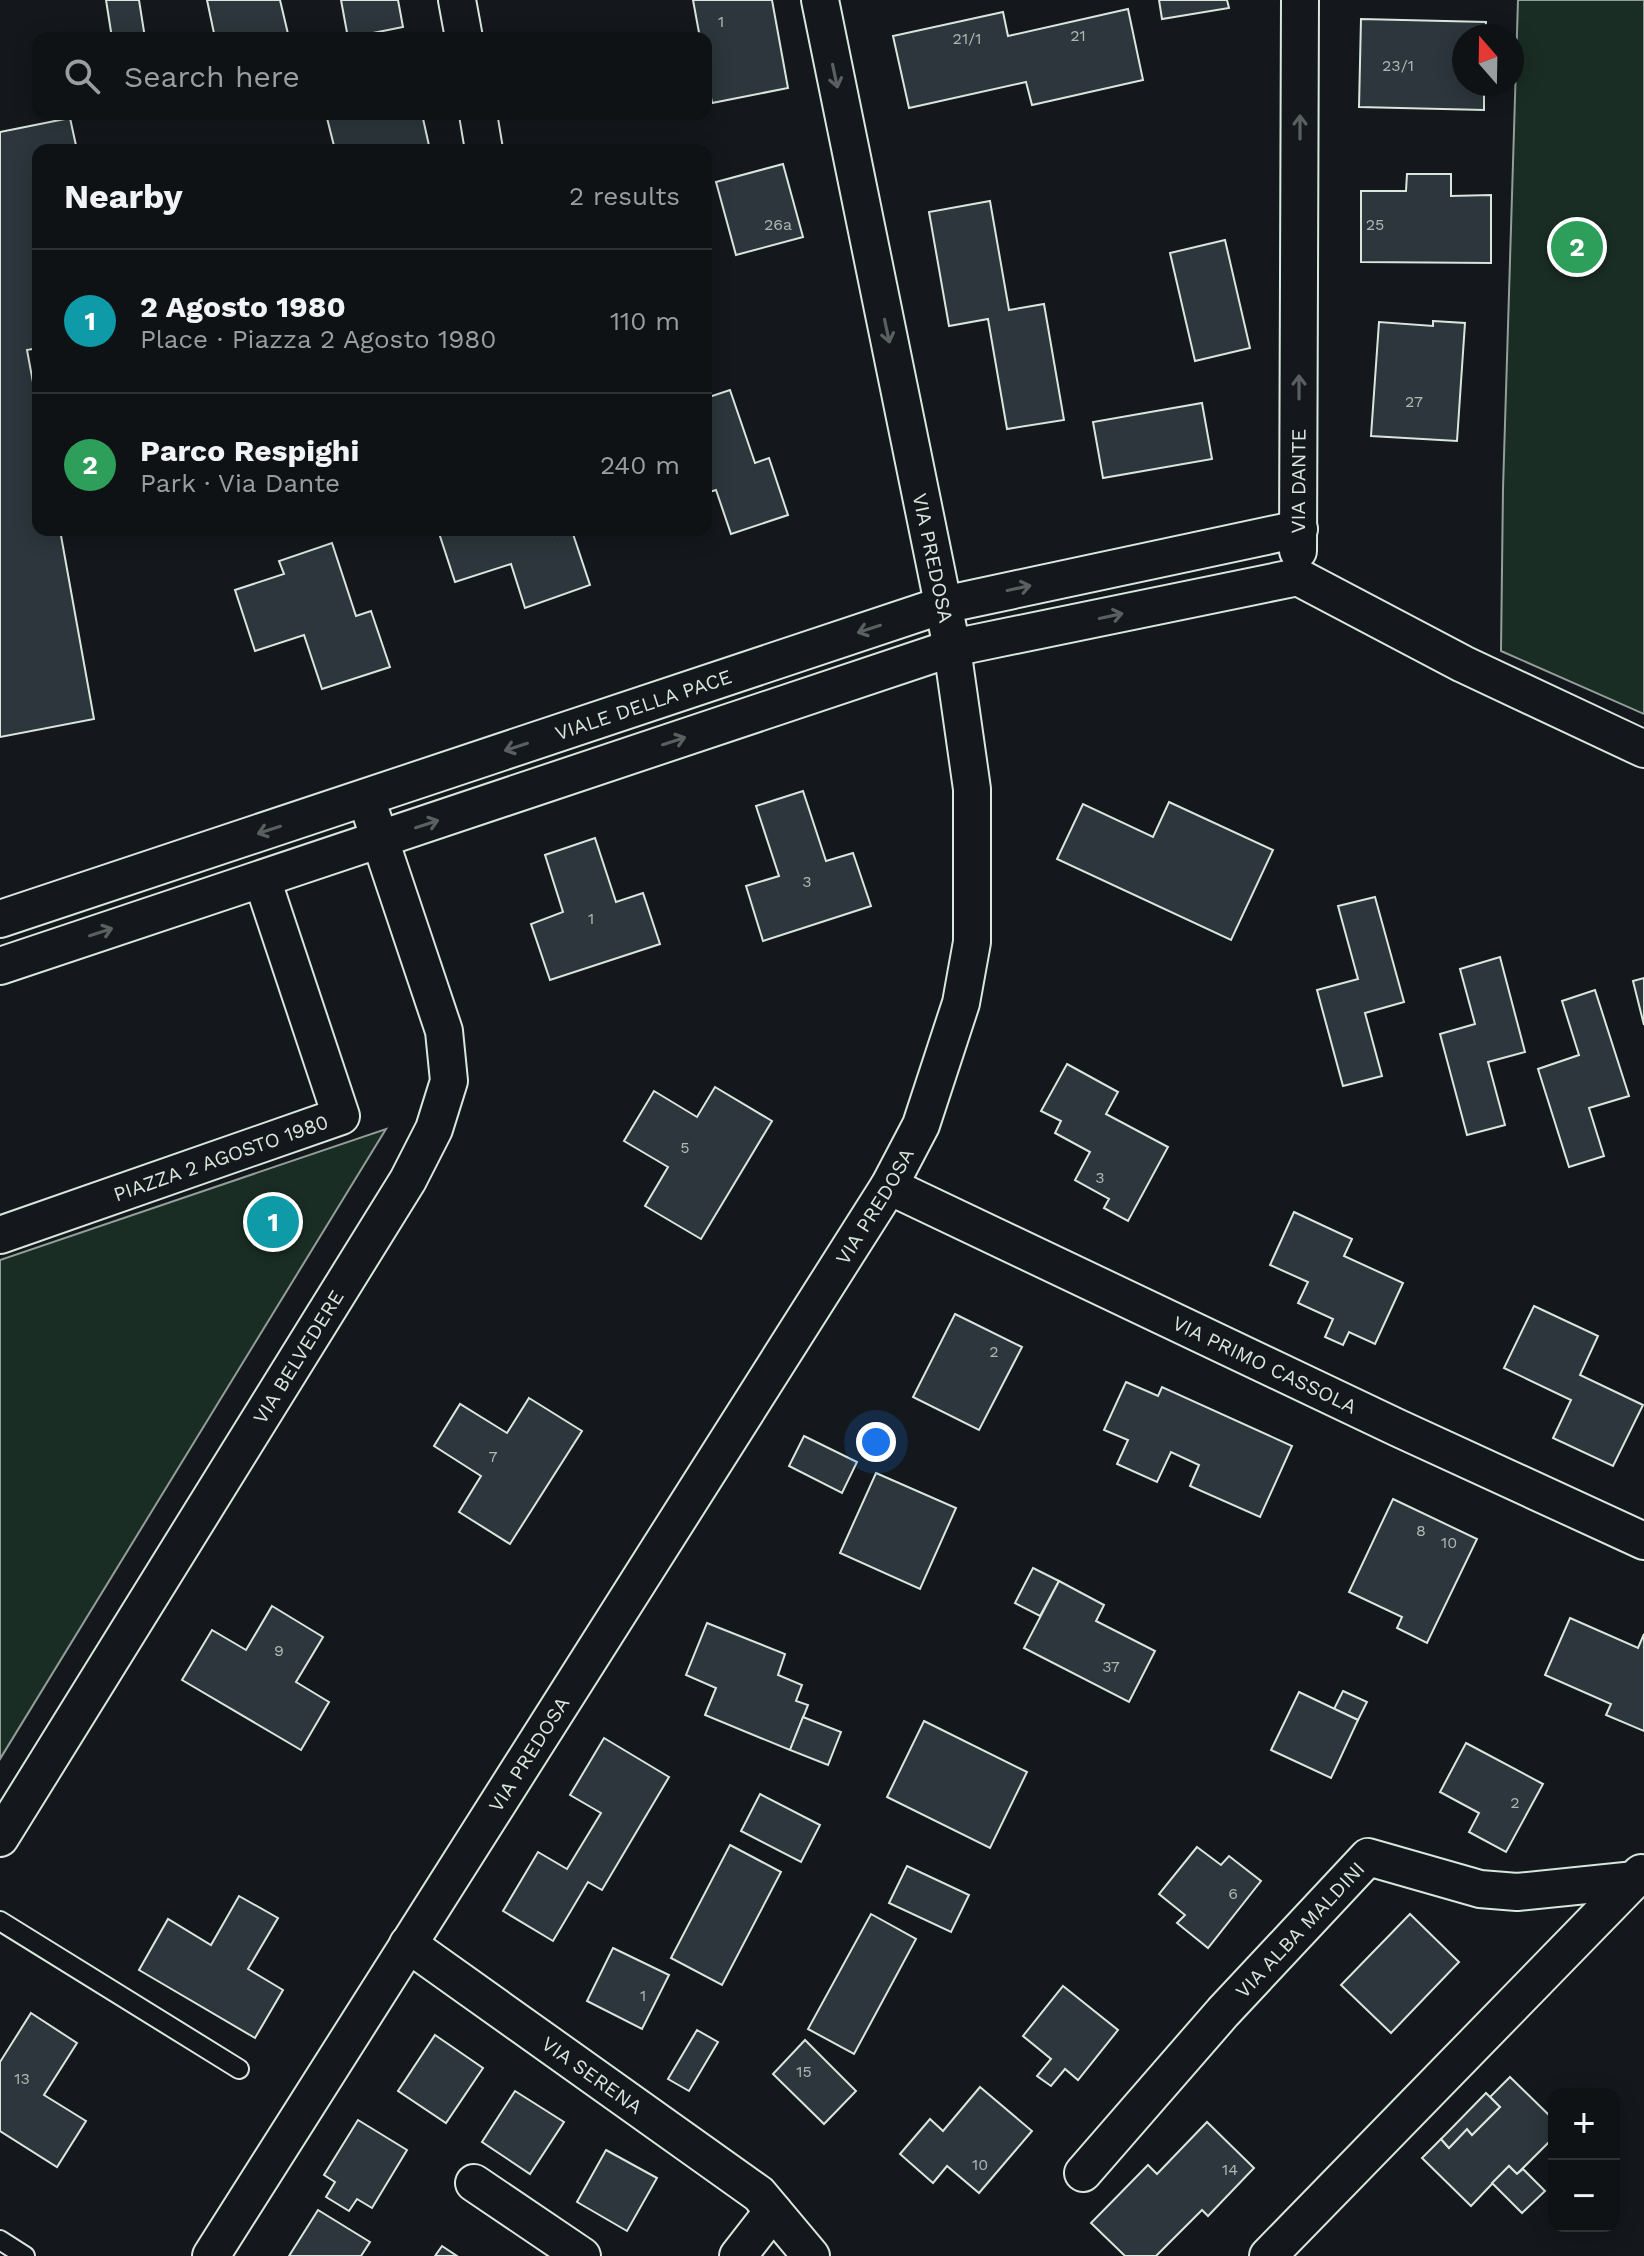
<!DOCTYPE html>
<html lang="en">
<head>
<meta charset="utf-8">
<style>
  :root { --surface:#0f1215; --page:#1d2022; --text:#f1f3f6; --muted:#9b9ea0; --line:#2f3234; --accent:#ffb74d }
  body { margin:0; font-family:"Work Sans",sans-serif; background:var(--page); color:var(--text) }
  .controls { position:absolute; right:24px; bottom:24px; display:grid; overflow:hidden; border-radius:16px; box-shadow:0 4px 20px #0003 }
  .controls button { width:72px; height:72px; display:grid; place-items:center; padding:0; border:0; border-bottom:2px solid var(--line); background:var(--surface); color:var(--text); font:40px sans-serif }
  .compass { position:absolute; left:1452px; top:24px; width:72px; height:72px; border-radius:50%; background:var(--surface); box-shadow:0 4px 20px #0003; rotate:340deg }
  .you { position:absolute; left:876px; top:1442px; width:28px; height:28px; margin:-20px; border:6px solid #fff; border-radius:50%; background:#1a73e8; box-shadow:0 0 0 12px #1a73e833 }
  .badge { display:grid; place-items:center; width:52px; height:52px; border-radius:50%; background:var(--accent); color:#fff; font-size:26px; font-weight:700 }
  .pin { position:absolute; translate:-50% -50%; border:4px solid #fff; box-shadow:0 2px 8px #0006 }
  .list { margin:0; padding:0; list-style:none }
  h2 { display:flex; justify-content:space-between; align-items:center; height:104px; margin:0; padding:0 32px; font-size:34px }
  h2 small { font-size:26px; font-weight:400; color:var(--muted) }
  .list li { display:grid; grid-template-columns:52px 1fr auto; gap:24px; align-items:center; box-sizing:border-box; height:144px; padding:0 32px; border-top:2px solid var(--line) }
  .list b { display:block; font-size:30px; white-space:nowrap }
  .list p { margin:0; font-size:26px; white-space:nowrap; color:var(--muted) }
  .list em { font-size:26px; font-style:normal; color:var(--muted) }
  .icon { flex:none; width:44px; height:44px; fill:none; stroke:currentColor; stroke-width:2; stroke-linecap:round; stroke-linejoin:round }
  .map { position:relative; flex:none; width:1644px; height:2256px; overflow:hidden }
  .search { position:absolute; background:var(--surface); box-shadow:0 4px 20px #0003; left:32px; top:32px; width:680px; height:88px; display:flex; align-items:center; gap:20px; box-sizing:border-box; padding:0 28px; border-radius:16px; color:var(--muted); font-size:30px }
  .panel { position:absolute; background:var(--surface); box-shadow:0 4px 20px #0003; left:32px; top:144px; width:680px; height:392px; border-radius:16px }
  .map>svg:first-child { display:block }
  .green { fill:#1a2d24; stroke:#939e99; stroke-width:2 }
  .building { fill:#2c363c; stroke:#d8e6dc; stroke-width:2 }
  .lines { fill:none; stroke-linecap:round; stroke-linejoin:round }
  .service-casing { stroke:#d8e6dc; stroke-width:22 }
  .minor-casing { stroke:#d8e6dc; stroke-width:40 }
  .service { stroke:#14181c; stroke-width:18 }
  .minor { stroke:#14181c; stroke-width:36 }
  .oneway { stroke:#59605f }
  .labels { text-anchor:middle; stroke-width:6; stroke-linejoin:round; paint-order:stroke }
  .number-label { font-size:16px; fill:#adbab4 }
  .street-label { font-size:20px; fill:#d8e6dc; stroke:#14181c }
</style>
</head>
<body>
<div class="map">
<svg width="1644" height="2256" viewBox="0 0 1644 2256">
  <rect width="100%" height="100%" fill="#14181c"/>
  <g class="green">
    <polygon points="1518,0 1644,0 1644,714 1501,651 1503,489"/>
    <polygon points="386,1129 0,1759 0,1260"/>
  </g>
  <g class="building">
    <polygon points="106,0 139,0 145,38 112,38"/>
    <polygon points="207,0 280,0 289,38 215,38"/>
    <polygon points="341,0 398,0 403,27 348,38"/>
    <polygon points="693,0 772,0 788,88 712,103 706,70 706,38 700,38"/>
    <polygon points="1159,0 1227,0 1229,8 1162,19"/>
    <polygon points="1128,9 1143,80 1032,105 1026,82 909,108 893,36 1003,12 1008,36"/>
    <polygon points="1361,19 1486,22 1485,36 1464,36 1464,84 1484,84 1484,110 1359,107"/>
    <polygon points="326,114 422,114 430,150 335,150"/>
    <polygon points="70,118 77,150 38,150 38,348 27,350 38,409 38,530 60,530 94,719 0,737 0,132"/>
    <polygon points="783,164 803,237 736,255 716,182"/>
    <polygon points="1407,174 1451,174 1451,196 1491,195 1491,263 1361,262 1361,191 1406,191"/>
    <polygon points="990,201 1009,310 1044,304 1064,420 1007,429 988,319 949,326 929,212"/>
    <polygon points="1225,240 1250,348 1195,361 1170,253"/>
    <polygon points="1433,321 1465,323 1457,441 1371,436 1379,322 1433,326"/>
    <polygon points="730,390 755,463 769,458 788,515 731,534 716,490 706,493 706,398"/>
    <polygon points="1202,403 1212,459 1103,478 1093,422"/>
    <polygon points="438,530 556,530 558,535 572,531 590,585 525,608 511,564 455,582"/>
    <polygon points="332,543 356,616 371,611 390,667 322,689 304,635 255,651 235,590 284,574 279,561"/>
    <polygon points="803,791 826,861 853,853 871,906 763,941 746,886 779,876 756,806"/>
    <polygon points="1169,802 1273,850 1231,940 1057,859 1083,804 1153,837"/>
    <polygon points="595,838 616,902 643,893 660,944 550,980 531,924 563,912 545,855"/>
    <polygon points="1375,897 1404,1002 1365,1013 1382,1076 1343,1086 1317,990 1358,979 1338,906"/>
    <polygon points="1500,957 1525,1052 1488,1062 1505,1125 1467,1135 1440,1034 1475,1024 1460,969"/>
    <polygon points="1644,978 1644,1025 1633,981"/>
    <polygon points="1595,990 1629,1096 1589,1108 1604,1156 1569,1167 1538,1069 1579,1055 1562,1001"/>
    <polygon points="1067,1064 1118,1092 1106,1114 1168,1147 1128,1221 1104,1208 1109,1199 1075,1180 1090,1152 1055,1133 1061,1121 1041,1111"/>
    <polygon points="715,1087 772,1121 701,1239 645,1206 668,1167 624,1141 654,1091 697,1117"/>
    <polygon points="1294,1212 1352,1239 1344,1256 1403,1283 1375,1344 1349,1332 1343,1345 1325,1337 1333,1319 1298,1303 1308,1282 1270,1265"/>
    <polygon points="1534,1306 1598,1336 1580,1375 1643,1405 1613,1466 1553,1438 1571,1400 1504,1368"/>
    <polygon points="955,1314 1022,1347 979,1430 913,1397"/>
    <polygon points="1126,1382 1158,1396 1162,1387 1292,1446 1260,1517 1190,1486 1199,1465 1171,1452 1157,1482 1117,1464 1128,1440 1104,1430"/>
    <polygon points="529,1398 582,1431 510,1544 459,1512 481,1476 434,1446 460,1404 507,1433"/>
    <polygon points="804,1436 857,1462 842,1493 789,1466"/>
    <polygon points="876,1473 956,1508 920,1589 840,1553"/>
    <polygon points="1393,1499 1477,1539 1427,1643 1397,1628 1402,1617 1349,1592"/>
    <polygon points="1033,1568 1059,1581 1040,1616 1015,1603"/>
    <polygon points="1059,1581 1104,1605 1096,1621 1155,1651 1129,1702 1024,1648"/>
    <polygon points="272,1606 323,1637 296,1682 329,1702 301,1750 182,1680 212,1630 246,1650"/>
    <polygon points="1570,1618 1638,1648 1644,1634 1644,1731 1606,1715 1611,1704 1545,1675"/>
    <polygon points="707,1623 785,1654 778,1675 802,1685 796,1701 808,1705 790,1750 705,1715 716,1688 686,1675"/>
    <polygon points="1343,1691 1367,1702 1358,1720 1334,1709"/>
    <polygon points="1299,1692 1358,1720 1331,1778 1271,1750"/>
    <polygon points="803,1717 841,1732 828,1765 790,1750"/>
    <polygon points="924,1721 1027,1772 990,1848 887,1797"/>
    <polygon points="604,1738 669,1777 602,1890 588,1882 553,1941 503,1911 538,1852 567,1869 601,1813 570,1795"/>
    <polygon points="1466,1743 1543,1784 1506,1852 1469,1832 1479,1813 1440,1792"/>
    <polygon points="760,1794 820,1825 801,1862 741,1831"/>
    <polygon points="730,1845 781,1872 722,1985 671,1958"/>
    <polygon points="1197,1847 1221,1865 1229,1856 1261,1881 1208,1948 1177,1923 1185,1915 1159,1894"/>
    <polygon points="907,1866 969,1895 951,1932 889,1903"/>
    <polygon points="239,1896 278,1918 248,1969 283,1990 255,2038 139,1970 168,1919 211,1945"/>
    <polygon points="871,1914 916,1939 854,2054 808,2029"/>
    <polygon points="1410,1914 1459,1962 1391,2033 1341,1985"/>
    <polygon points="613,1948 669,1975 642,2029 587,2001"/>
    <polygon points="1063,1986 1118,2030 1078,2080 1065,2069 1051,2086 1037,2076 1051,2059 1023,2036"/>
    <polygon points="31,2013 77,2043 44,2095 86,2121 57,2167 0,2131 0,2062"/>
    <polygon points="697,2030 718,2042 689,2091 668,2079"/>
    <polygon points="435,2035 483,2068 446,2123 398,2091"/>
    <polygon points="805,2040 856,2091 824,2124 773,2074"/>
    <polygon points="1510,2077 1554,2120 1554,2137 1517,2174 1509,2166 1471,2206 1422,2158 1441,2139 1449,2148 1467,2129 1472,2135 1500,2107 1490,2097"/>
    <polygon points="980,2087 1032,2131 979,2193 947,2166 933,2183 900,2154 930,2119 943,2131"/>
    <polygon points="515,2091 564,2122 530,2174 482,2142"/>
    <polygon points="1486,2093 1500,2107 1472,2135 1467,2129 1449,2148 1441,2139"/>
    <polygon points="358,2120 407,2150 372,2208 357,2199 349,2211 326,2197 335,2182 324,2175"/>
    <polygon points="1207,2122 1254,2168 1208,2216 1202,2210 1156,2256 1125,2256 1091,2223 1148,2165 1157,2174"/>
    <polygon points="606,2150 657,2178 627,2231 577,2202"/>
    <polygon points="1509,2166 1517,2174 1523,2169 1545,2191 1522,2213 1492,2183"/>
    <polygon points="318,2210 370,2242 361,2256 289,2256"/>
    <polygon points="442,2246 457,2256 435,2256"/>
  </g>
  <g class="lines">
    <g class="service-casing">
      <g id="service">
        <polyline points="0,1921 239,2069"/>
        <polyline points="0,2240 25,2256"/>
      </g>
    </g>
    <g class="minor-casing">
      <g id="minor">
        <polyline points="457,0 464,38"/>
        <polyline points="478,114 484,150"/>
        <path id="s1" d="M 1298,551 L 1300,0"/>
        <polyline points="1298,577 1463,664 1644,749"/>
        <path id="s2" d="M 0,919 L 943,605 L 1299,529"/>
        <polyline points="0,966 952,648 1298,577"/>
        <path id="s3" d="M 889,1186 L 1398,1428 L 1644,1541"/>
        <path id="s4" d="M 0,1235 L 341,1116 L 262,879"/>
        <path id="s5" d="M 0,1838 L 408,1180 L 434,1129 L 449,1081 L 444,1031 L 372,816"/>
        <path id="s6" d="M 408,1944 L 759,2194 L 811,2256"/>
        <path id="s7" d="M 1083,2173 L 1223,2012 L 1368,1857 L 1480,1889 L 1517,1892 L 1635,1880"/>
        <polyline points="474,2183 582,2256"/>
        <path id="s8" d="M 211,2256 L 889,1186 L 921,1125 L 961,1003 L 972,942 L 972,789 L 952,648 L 820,0"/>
        <polyline points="738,2256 773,2211"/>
        <polyline points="1268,2256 1641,1873"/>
      </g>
    </g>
    <use href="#service" class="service"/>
    <use href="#minor" class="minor"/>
  </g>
  <defs><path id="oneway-shaft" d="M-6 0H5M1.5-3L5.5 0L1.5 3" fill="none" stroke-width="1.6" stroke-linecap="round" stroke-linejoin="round" transform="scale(2)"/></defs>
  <g class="oneway">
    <use href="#oneway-shaft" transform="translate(835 76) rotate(78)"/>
    <use href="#oneway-shaft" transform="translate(1300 127) rotate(-90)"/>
    <use href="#oneway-shaft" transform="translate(887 331) rotate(78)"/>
    <use href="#oneway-shaft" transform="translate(1299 387) rotate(-90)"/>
    <use href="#oneway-shaft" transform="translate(1019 588) rotate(-12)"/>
    <use href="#oneway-shaft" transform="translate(1111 616) rotate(-12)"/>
    <use href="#oneway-shaft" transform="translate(869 629) rotate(162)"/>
    <use href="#oneway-shaft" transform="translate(674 741) rotate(-18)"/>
    <use href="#oneway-shaft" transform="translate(516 747) rotate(162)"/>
    <use href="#oneway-shaft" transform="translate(427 824) rotate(-18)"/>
    <use href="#oneway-shaft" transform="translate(269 830) rotate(162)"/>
    <use href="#oneway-shaft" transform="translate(101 932) rotate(-18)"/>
  </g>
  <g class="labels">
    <g class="number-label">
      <text x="721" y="27">1</text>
      <text x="1078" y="41">21</text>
      <text x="967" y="44">21/1</text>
      <text x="1398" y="71">23/1</text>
      <text x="778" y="230">26a</text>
      <text x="1375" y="230">25</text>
      <text x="1414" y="407">27</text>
      <text x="807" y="887">3</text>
      <text x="591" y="924">1</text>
      <text x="685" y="1153">5</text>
      <text x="1100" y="1183">3</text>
      <text x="994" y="1357">2</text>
      <text x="493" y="1462">7</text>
      <text x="1421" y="1536">8</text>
      <text x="1449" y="1548">10</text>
      <text x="279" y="1656">9</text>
      <text x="1111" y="1672">37</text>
      <text x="1515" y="1808">2</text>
      <text x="1233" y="1899">6</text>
      <text x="643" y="2001">1</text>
      <text x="804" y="2077">15</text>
      <text x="22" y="2084">13</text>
      <text x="980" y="2170">10</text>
      <text x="1230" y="2175">14</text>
    </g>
    <g class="street-label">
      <text dy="7" stroke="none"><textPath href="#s1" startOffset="70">VIA DANTE</textPath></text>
      <text transform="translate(933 558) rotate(78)" y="7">VIA PREDOSA</text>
      <text dy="7" stroke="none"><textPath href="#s2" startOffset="678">VIALE DELLA PACE</textPath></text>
      <text dy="7" stroke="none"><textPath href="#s4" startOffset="234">PIAZZA 2 AGOSTO 1980</textPath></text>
      <text dy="7" stroke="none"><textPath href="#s8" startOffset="1242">VIA PREDOSA</textPath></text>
      <text dy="7" stroke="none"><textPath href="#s5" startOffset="566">VIA BELVEDERE</textPath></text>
      <text dy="7" stroke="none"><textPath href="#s3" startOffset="416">VIA PRIMO CASSOLA</textPath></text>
      <text dy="7" stroke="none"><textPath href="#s8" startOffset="594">VIA PREDOSA</textPath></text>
      <text dy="7" stroke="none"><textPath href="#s7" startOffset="326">VIA ALBA MALDINI</textPath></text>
      <text dy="7" stroke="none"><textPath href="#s6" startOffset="226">VIA SERENA</textPath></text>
    </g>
  </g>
</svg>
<div class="controls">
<button>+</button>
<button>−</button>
</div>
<svg class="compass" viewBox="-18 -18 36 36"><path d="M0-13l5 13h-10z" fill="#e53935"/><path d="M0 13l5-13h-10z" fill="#9b9ea0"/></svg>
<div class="you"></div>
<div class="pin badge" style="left:273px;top:1222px;background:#0f9aa8">1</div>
<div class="pin badge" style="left:1577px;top:247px;background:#2e9e5b">2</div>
<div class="search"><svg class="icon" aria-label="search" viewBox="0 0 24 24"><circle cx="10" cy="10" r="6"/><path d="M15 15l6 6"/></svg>Search here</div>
<section class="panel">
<h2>Nearby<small>2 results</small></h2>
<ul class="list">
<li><span class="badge" style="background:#0f9aa8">1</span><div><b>2 Agosto 1980</b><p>Place · Piazza 2 Agosto 1980</p></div><em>110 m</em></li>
<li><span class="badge" style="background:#2e9e5b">2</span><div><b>Parco Respighi</b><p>Park · Via Dante</p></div><em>240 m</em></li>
</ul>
</section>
</div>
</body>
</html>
